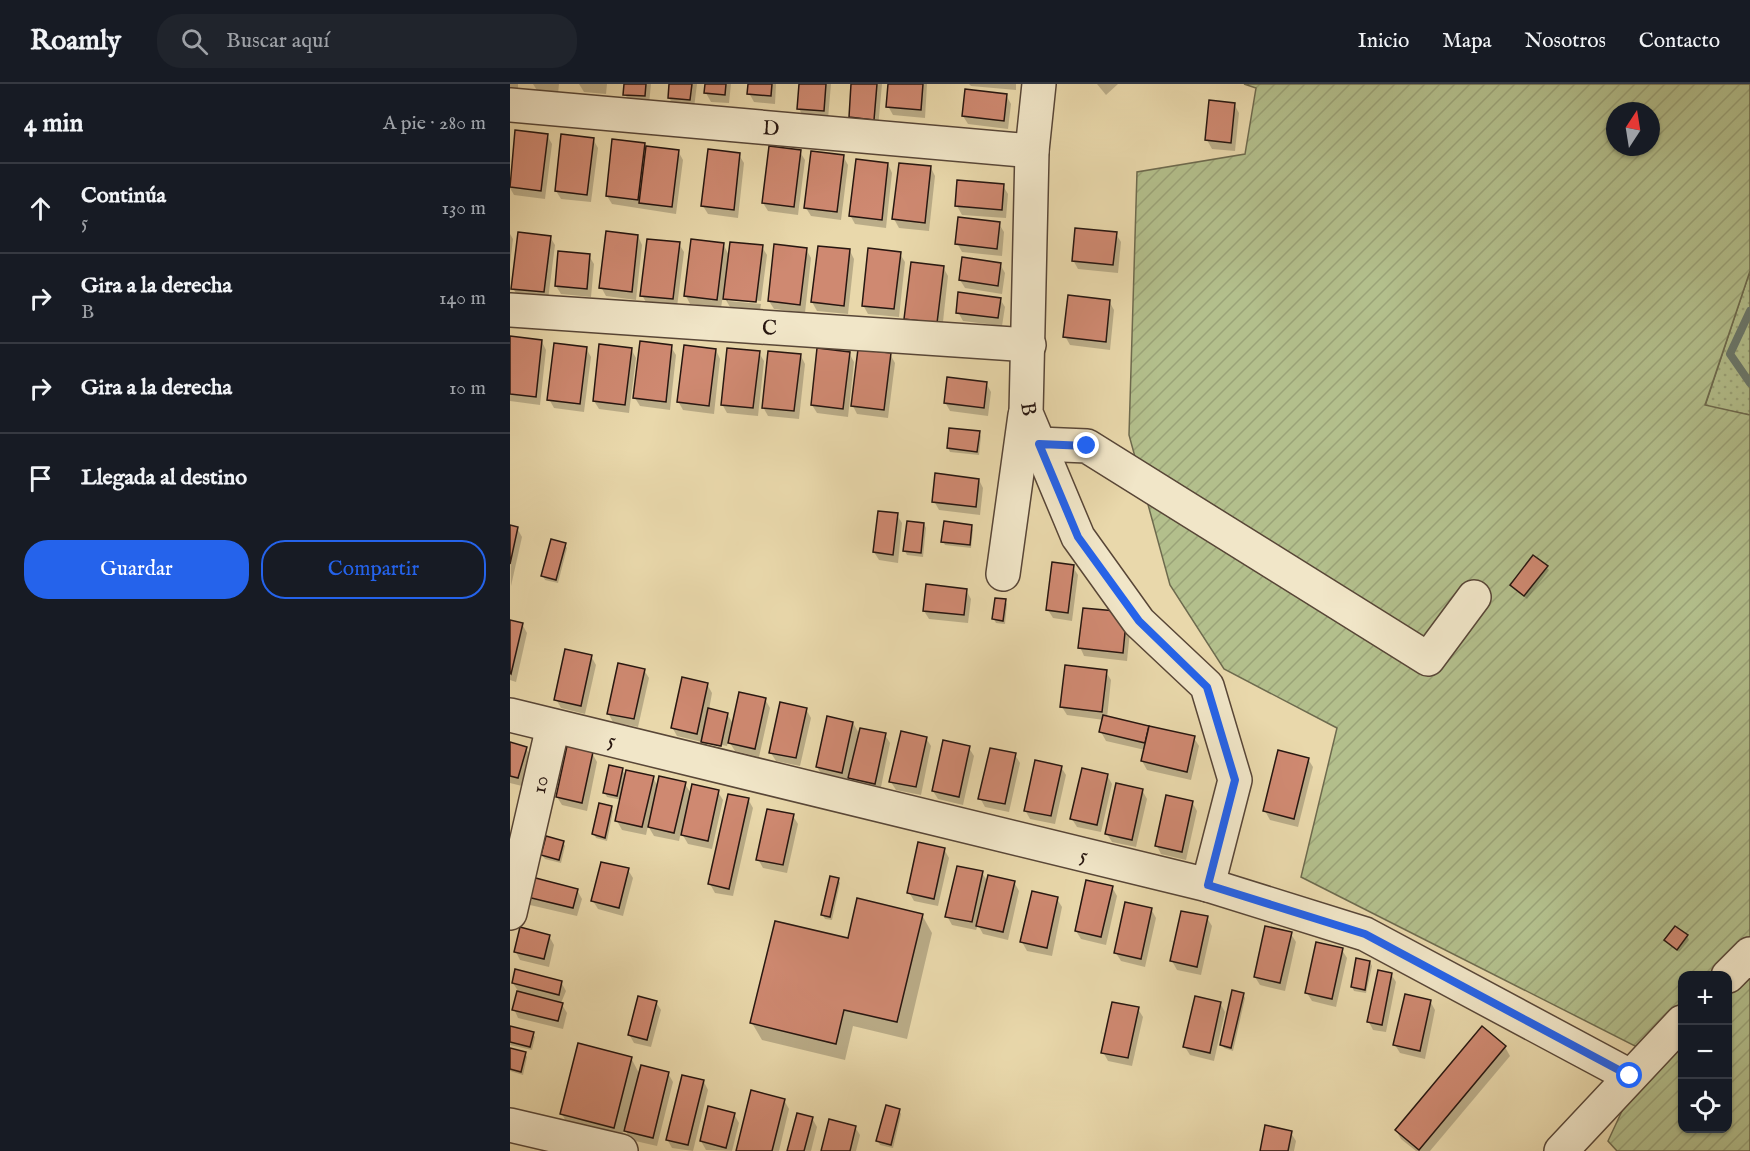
<!DOCTYPE html>
<html lang="es">
<head>
<meta charset="utf-8">
<style>
  :root { --surface:#171b24; --page:#20242c; --text:#f1f3f6; --muted:#9ea1a6; --line:#363941; --accent:#2563eb }
  body { margin:0; font-family:"IM FELL English",serif; background:var(--page); color:var(--text) }
  .controls { position:absolute; right:18px; bottom:18px; display:grid; overflow:hidden; border-radius:12px; box-shadow:0 2px 4px #0004 }
  .controls button { width:54px; height:54px; display:grid; place-items:center; padding:0; border:0; border-bottom:2px solid var(--line); background:var(--surface); color:var(--text); font:30px sans-serif }
  .compass { position:absolute; left:1096px; top:18px; width:54px; height:54px; border-radius:50%; background:var(--surface); box-shadow:0 2px 4px #0004; rotate:12deg }
  .stop { position:absolute; width:18px; height:18px; margin:-14px; border:4px solid #2563eb; border-radius:50%; background:#fff }
  .stop.end { background:#2563eb; border-color:#fff; box-shadow:0 2px 6px #0008 }
  .list { margin:0; padding:0; list-style:none }
  h2 { display:flex; justify-content:space-between; align-items:center; height:78px; margin:0; padding:0 24px; font-size:26px }
  h2 small { font-size:20px; font-weight:400; color:var(--muted) }
  .list li { display:grid; grid-template-columns:39px 1fr auto; gap:18px; align-items:center; box-sizing:border-box; height:90px; padding:0 24px; border-top:2px solid var(--line) }
  .list b { display:block; font-size:22px; white-space:nowrap }
  .list p { margin:0; font-size:20px; white-space:nowrap; color:var(--muted) }
  .list em { font-size:20px; font-style:normal; color:var(--muted) }
  .actions { display:flex; gap:12px; padding:18px 24px }
  .actions a { flex:1; padding:14px 0; border:2px solid var(--accent); border-radius:24px; text-align:center; font-size:21px; color:var(--accent) }
  .actions .main { background:var(--accent); color:#fff }
  .icon { flex:none; width:33px; height:33px; fill:none; stroke:currentColor; stroke-width:2; stroke-linecap:round; stroke-linejoin:round }
  .map { position:relative; flex:none; width:1240px; height:1067px; overflow:hidden }
  header { display:flex; align-items:center; gap:36px; box-sizing:border-box; height:84px; padding:0 30px; background:var(--surface); border-bottom:2px solid var(--line) }
  header strong { font-size:28px }
  nav { display:flex; gap:33px; margin-inline-start:auto; font-size:21px }
  .search { width:420px; height:54px; background:var(--page); display:flex; align-items:center; gap:15px; box-sizing:border-box; padding:0 21px; border-radius:24px; color:var(--muted); font-size:22px }
  main { display:flex }
  aside { flex:1; background:var(--surface) }
  .map>svg:first-child { display:block }
  .grass { fill:url(#grass-dots); stroke:#6d6a4e; stroke-width:1.5 }
  .garden { fill:url(#garden-furrows); stroke:#6d6a4e; stroke-width:1.5; fill-rule:evenodd }
  .shadow { fill:#0003 }
  .lines { fill:none; stroke-linecap:round; stroke-linejoin:round }
  .stream { stroke:#6a786c; stroke-width:8 }
  .building { fill:#cf8971; stroke:#271610; stroke-width:1.5 }
  .minor-casing { stroke:#584637; stroke-width:36 }
  .minor { stroke:#f1e6c8; stroke-width:33 }
  .route { stroke:#2563eb; stroke-width:8 }
  .labels { text-anchor:middle; stroke-width:4.5; stroke-linejoin:round; paint-order:stroke }
  .street-label { font-size:21px; fill:#271610; stroke:#f1e6c8 }
</style>
</head>
<body>
<header>
<strong>Roamly</strong>
<div class="search"><svg class="icon" aria-label="search" viewBox="0 0 24 24"><circle cx="10" cy="10" r="6"/><path d="M15 15l6 6"/></svg>Buscar aquí</div>
<nav><a>Inicio</a><a>Mapa</a><a>Nosotros</a><a>Contacto</a></nav>
</header>
<main>
<aside>
<h2>4 min<small>A pie · 280 m</small></h2>
<ul class="list">
<li><svg class="icon" aria-label="ahead" viewBox="0 0 24 24"><path d="M12 20V5M6 11l6-6 6 6"/></svg><div><b>Continúa</b><p>5</p></div><em>130 m</em></li>
<li><svg class="icon" aria-label="right" viewBox="0 0 24 24"><path d="M7 20v-9h11M14 6l5 5-5 5"/></svg><div><b>Gira a la derecha</b><p>B</p></div><em>140 m</em></li>
<li><svg class="icon" aria-label="right" viewBox="0 0 24 24"><path d="M7 20v-9h11M14 6l5 5-5 5"/></svg><div><b>Gira a la derecha</b></div><em>10 m</em></li>
<li><svg class="icon" aria-label="arrive" viewBox="0 0 24 24"><path d="M6 21V4h12l-3 4 3 4H6"/></svg><div><b>Llegada al destino</b></div></li>
</ul>
<div class="actions"><a class="main">Guardar</a><a>Compartir</a></div>
</aside>
<div class="map">
<svg width="1240" height="1067" viewBox="0 0 1240 1067">
  <defs>
    <pattern id="grass-dots" width="8" height="8" patternUnits="userSpaceOnUse" patternTransform="scale(1.5)"><rect width="8" height="8" fill="#b3bf8c"/><path d="M2 2h.1M6 6h.1" fill="none" stroke="#9aa378" stroke-width="1.8" stroke-linecap="round"/></pattern>
    <pattern id="garden-furrows" width="10" height="10" patternUnits="userSpaceOnUse" patternTransform="scale(1.5)"><rect width="10" height="10" fill="#b3bf8c"/><path d="M-1 1l2-2M0 10L10 0M9 11l2-2" fill="none" stroke="#9aa378"/></pattern>
  </defs>
  <rect width="100%" height="100%" fill="#e9d8ab"/>
  <filter id="stains"><feTurbulence type="fractalNoise" baseFrequency=".00333" numOctaves="4"/><feColorMatrix values="0 0 0 0 .2 0 0 0 0 .09 0 0 0 0 .02 0 0 0 .5 -.17"/></filter>
  <radialGradient id="worn" r=".72"><stop offset=".6" stop-color="#630" stop-opacity="0"/><stop offset="1" stop-color="#630" stop-opacity=".3"/></radialGradient>
  <polygon class="grass" points="1240,187 1240,331 1195,322"/>
  <path class="garden" d="M 734,0 L 1240,0 L 1240,187 L 1195,321 L 1240,331 L 1240,1067 L 1107,1067 L 1098,1057 L 1139,969 L 791,793 L 827,644 L 714,585 L 660,501 L 619,351 L 627,88 L 735,70 L 746,4 ZM 1105,27 L 1141,27 L 1141,63 L 1105,63 ZM 1172,892 L 1218,892 L 1218,1044 L 1172,1044 Z"/>
  <g class="shadow">
    <rect x="0" y="0" width="8" height="4"/>
    <polygon points="23,0 49,0 48,10 28,8"/>
    <polygon points="69,0 97,0 96,10 74,8"/>
    <polygon points="116,0 141,0 139,20 120,19 115,10"/>
    <polygon points="161,0 187,0 184,24 164,22 159,14"/>
    <polygon points="197,0 221,0 219,19 201,18 196,9"/>
    <polygon points="239,0 266,0 265,20 244,18 239,9"/>
    <polygon points="290,0 321,0 318,35 293,33 289,24"/>
    <polygon points="343,0 372,0 368,44 345,42 340,33"/>
    <polygon points="380,0 417,0 415,34 383,31 378,22"/>
    <polygon points="459,0 506,0 506,6 461,2"/>
    <polygon points="587,0 608,0 596,11"/>
    <polygon points="496,11 501,20 498,45 458,40 453,32"/>
    <polygon points="724,20 729,29 725,67 702,65 697,56"/>
    <polygon points="6,48 37,51 42,60 35,115 4,111 0,104"/>
    <polygon points="83,55 88,64 81,118 51,115 46,107"/>
    <polygon points="135,60 137,64 168,67 173,76 166,130 102,120 97,112"/>
    <polygon points="290,68 295,76 288,131 258,127 253,119"/>
    <polygon points="229,71 234,79 228,134 198,130 193,122"/>
    <polygon points="333,72 338,81 331,136 301,132 296,124"/>
    <polygon points="378,80 382,89 376,144 345,140 340,131"/>
    <polygon points="421,84 425,92 419,147 389,144 384,135"/>
    <polygon points="493,102 498,110 496,134 452,131 447,122"/>
    <polygon points="489,140 494,148 492,172 452,168 447,159"/>
    <polygon points="0,150 3,155 0,180"/>
    <polygon points="606,150 611,158 608,189 568,185 563,176"/>
    <polygon points="128,152 132,161 126,216 96,212 91,203"/>
    <polygon points="40,153 45,161 38,216 8,213 3,204"/>
    <polygon points="169,160 174,168 167,223 137,220 132,211"/>
    <polygon points="213,160 220,173 252,163 257,171 251,217 218,214 218,217 251,220 250,226 220,223 213,211 211,224 180,220 176,212"/>
    <polygon points="309,163 340,167 344,175 338,230 307,227 302,218"/>
    <polygon points="296,165 301,174 295,229 264,225 259,217"/>
    <polygon points="390,170 395,178 389,233 358,230 353,221"/>
    <polygon points="79,172 84,180 81,213 51,210 46,202"/>
    <polygon points="490,180 495,189 492,210 455,204 450,196"/>
    <polygon points="433,183 438,192 432,247 401,243 396,235"/>
    <polygon points="490,215 495,223 492,242 453,237 448,228"/>
    <polygon points="599,217 604,226 600,266 560,261 555,252"/>
    <polygon points="32,258 36,266 30,321 0,317 0,261"/>
    <polygon points="161,263 166,271 160,326 130,322 125,314"/>
    <polygon points="76,264 81,273 74,328 44,324 39,315"/>
    <polygon points="121,265 126,274 119,329 89,325 84,317"/>
    <polygon points="206,266 210,275 204,330 173,326 168,317"/>
    <polygon points="249,269 254,277 248,332 217,329 212,320"/>
    <polygon points="339,269 344,278 338,333 307,329 302,321"/>
    <polygon points="380,270 385,279 378,334 347,330 343,322"/>
    <polygon points="291,272 295,280 289,335 258,332 253,323"/>
    <polygon points="476,299 481,308 478,332 440,327 435,318"/>
    <polygon points="469,349 471,352 469,371 440,368 438,364"/>
    <polygon points="469,396 473,404 470,431 429,426 424,417"/>
    <polygon points="387,431 392,439 388,479 369,476 364,468"/>
    <polygon points="414,440 416,444 413,473 397,471 395,467"/>
    <polygon points="461,442 463,446 461,464 435,461 433,457"/>
    <polygon points="0,443 7,444 12,453 1,502"/>
    <polygon points="55,461 57,464 48,499 35,496 33,492"/>
    <polygon points="563,483 568,491 562,537 543,534 538,526"/>
    <polygon points="1036,483 1039,486 1017,515 1004,505 1002,501"/>
    <polygon points="456,506 461,515 458,539 419,535 414,527"/>
    <polygon points="495,517 497,520 495,540 486,539 484,535"/>
    <polygon points="0,538 12,540 17,549 6,598 0,596"/>
    <polygon points="621,538 617,577 574,572 570,563"/>
    <polygon points="81,572 86,581 75,630 51,624 46,615"/>
    <polygon points="134,586 139,594 128,643 103,638 98,629"/>
    <polygon points="596,588 601,596 597,634 684,654 689,662 681,696 637,686 632,677 635,666 596,657 591,648 594,636 557,631 552,623"/>
    <polygon points="197,600 202,609 199,626 217,630 224,641 255,615 260,624 249,673 225,667 218,656 217,662 197,658 197,661 216,665 215,670 197,666 192,658 167,652 162,643"/>
    <polygon points="296,625 301,634 290,682 266,677 261,669"/>
    <polygon points="343,639 350,651 375,651 380,659 370,708 345,703 338,691 337,696 312,691 307,683"/>
    <polygon points="416,654 421,662 411,711 386,706 381,698"/>
    <polygon points="0,660 16,664 20,672 12,702 0,699"/>
    <polygon points="459,664 464,672 453,721 428,715 423,707"/>
    <polygon points="82,669 87,678 77,727 52,721 47,713"/>
    <polygon points="505,671 510,679 499,728 475,723 470,714"/>
    <polygon points="798,675 803,683 788,743 760,736 755,727"/>
    <polygon points="551,683 556,691 545,740 520,735 515,726"/>
    <polygon points="112,686 117,693 143,693 148,703 175,700 182,711 208,708 213,716 202,765 178,760 171,748 169,757 144,752 138,742 136,751 112,746 107,737 112,716 97,713 95,709"/>
    <polygon points="597,691 602,700 591,748 567,743 562,735"/>
    <polygon points="632,706 637,715 626,763 602,758 597,750"/>
    <polygon points="238,715 243,724 223,812 205,809 200,800"/>
    <polygon points="682,718 687,727 676,776 651,770 647,762"/>
    <polygon points="101,723 103,727 97,757 86,754 84,750"/>
    <polygon points="283,732 288,740 277,789 253,784 248,775"/>
    <polygon points="53,758 55,762 51,779 35,775 32,771"/>
    <polygon points="434,765 439,774 428,822 404,817 399,808"/>
    <polygon points="118,786 123,794 113,832 88,825 83,817"/>
    <polygon points="472,789 478,798 504,798 509,807 498,856 473,850 468,841 466,846 442,841 437,832"/>
    <polygon points="328,795 330,799 322,836 315,835 313,831"/>
    <polygon points="602,803 607,812 596,861 571,855 566,847"/>
    <polygon points="67,806 72,815 67,832 20,821 15,812"/>
    <polygon points="547,815 552,823 542,872 517,867 512,858"/>
    <polygon points="641,825 646,834 635,883 611,877 606,869"/>
    <polygon points="412,831 422,849 397,955 343,942 335,976 252,956 242,939 339,856"/>
    <polygon points="697,834 702,842 691,891 667,886 662,877"/>
    <polygon points="781,850 786,858 775,907 750,901 745,893"/>
    <polygon points="39,852 44,861 39,883 10,876 6,868"/>
    <polygon points="1177,852 1179,856 1169,868 1156,856"/>
    <polygon points="832,866 837,874 826,923 802,917 797,909"/>
    <polygon points="860,878 862,882 856,909 844,907 842,903"/>
    <polygon points="881,890 886,898 876,948 863,946 859,938"/>
    <polygon points="51,898 56,907 51,919 57,929 53,945 8,934 4,925 8,907 3,899"/>
    <polygon points="733,910 735,914 723,967 714,964 712,960"/>
    <polygon points="920,917 925,926 915,975 890,969 885,961"/>
    <polygon points="146,918 151,926 141,963 124,959 119,950"/>
    <polygon points="710,919 715,928 704,977 680,971 675,963"/>
    <polygon points="628,925 633,933 622,982 598,977 593,968"/>
    <polygon points="0,944 23,950 25,953 22,966 0,961"/>
    <polygon points="995,963 1000,972 920,1067 906,1067 891,1055 886,1046"/>
    <polygon points="0,965 15,969 17,973 13,991 0,987"/>
    <polygon points="121,974 130,991 158,989 163,998 147,1062 121,1056 114,1044 111,1056 59,1043 52,1030"/>
    <polygon points="194,998 198,1006 183,1067 162,1064 157,1055"/>
    <polygon points="274,1016 279,1025 269,1067 227,1067"/>
    <polygon points="389,1026 391,1030 383,1064 370,1061 368,1057"/>
    <polygon points="224,1030 229,1039 222,1067 196,1066 191,1057"/>
    <polygon points="302,1034 307,1043 301,1067 279,1067"/>
    <polygon points="345,1043 350,1051 346,1067 312,1067"/>
    <polygon points="781,1049 786,1057 784,1067 751,1067"/>
  </g>
  <g class="lines">
    <polyline class="stream" points="1240,227 1220,270 1240,299"/>
  </g>
  <g class="building">
    <polygon points="114,0 136,0 135,12 113,11"/>
    <polygon points="159,0 182,0 180,16 158,14"/>
    <polygon points="195,0 216,0 215,11 194,9"/>
    <polygon points="238,0 262,0 261,12 237,10"/>
    <polygon points="289,0 316,0 314,27 287,25"/>
    <polygon points="341,0 367,0 364,36 339,33"/>
    <polygon points="378,0 413,0 411,26 376,23"/>
    <polygon points="455,5 497,10 494,37 452,32"/>
    <polygon points="699,16 725,19 721,59 695,56"/>
    <polygon points="5,46 38,50 31,107 0,103"/>
    <polygon points="51,50 84,54 77,111 45,107"/>
    <polygon points="102,55 135,59 128,116 96,112"/>
    <polygon points="136,62 169,66 162,123 129,119"/>
    <polygon points="259,62 291,66 284,123 252,119"/>
    <polygon points="198,65 230,69 224,126 191,122"/>
    <polygon points="301,67 334,71 327,128 294,124"/>
    <polygon points="346,75 378,79 372,136 339,132"/>
    <polygon points="389,79 421,82 415,139 382,135"/>
    <polygon points="447,96 494,100 492,126 445,122"/>
    <polygon points="448,133 490,138 487,165 445,160"/>
    <polygon points="565,144 607,148 603,181 562,177"/>
    <polygon points="96,147 128,151 122,208 89,204"/>
    <polygon points="8,148 41,152 34,208 1,205"/>
    <polygon points="137,155 170,158 163,215 130,212"/>
    <polygon points="181,155 214,159 207,216 174,212"/>
    <polygon points="220,158 253,161 246,218 213,215"/>
    <polygon points="264,160 297,164 290,221 258,217"/>
    <polygon points="308,162 340,165 334,222 301,218"/>
    <polygon points="358,164 391,168 384,225 352,222"/>
    <polygon points="48,167 80,170 77,205 45,202"/>
    <polygon points="452,173 491,179 488,202 449,196"/>
    <polygon points="401,178 434,182 427,239 394,235"/>
    <polygon points="448,208 491,214 488,234 446,229"/>
    <polygon points="558,211 600,216 596,258 553,253"/>
    <polygon points="0,252 32,256 26,313 0,310"/>
    <polygon points="130,257 162,261 156,318 123,314"/>
    <polygon points="44,259 77,263 70,320 37,316"/>
    <polygon points="89,260 122,264 115,321 83,317"/>
    <polygon points="174,261 206,265 199,322 167,318"/>
    <polygon points="217,264 250,267 243,324 211,321"/>
    <polygon points="307,264 340,268 333,325 301,321"/>
    <polygon points="348,265 381,269 374,326 341,322"/>
    <polygon points="258,267 291,270 284,327 252,324"/>
    <polygon points="437,293 477,298 474,324 434,319"/>
    <polygon points="439,344 470,347 467,368 437,364"/>
    <polygon points="425,389 469,395 466,423 422,418"/>
    <polygon points="368,427 388,429 383,471 363,468"/>
    <polygon points="397,437 414,439 411,469 393,467"/>
    <polygon points="434,437 462,441 460,461 431,458"/>
    <polygon points="0,441 8,443 0,480"/>
    <polygon points="41,455 56,459 46,496 31,492"/>
    <polygon points="1023,471 1038,482 1014,512 1000,501"/>
    <polygon points="542,478 564,481 558,529 536,526"/>
    <polygon points="416,500 457,505 454,531 413,527"/>
    <polygon points="485,514 496,515 493,537 482,535"/>
    <polygon points="573,524 617,528 613,569 568,564"/>
    <polygon points="0,536 13,539 1,590 0,589"/>
    <polygon points="55,565 82,571 71,622 44,616"/>
    <polygon points="108,579 135,585 124,635 97,630"/>
    <polygon points="555,581 597,586 592,628 550,623"/>
    <polygon points="172,593 198,599 187,650 161,644"/>
    <polygon points="229,608 256,614 245,665 218,659"/>
    <polygon points="270,618 297,624 286,674 259,669"/>
    <polygon points="198,624 218,629 211,662 191,658"/>
    <polygon points="593,631 639,642 635,659 589,648"/>
    <polygon points="317,632 343,638 332,689 306,683"/>
    <polygon points="639,642 685,652 677,688 631,677"/>
    <polygon points="350,644 376,649 365,700 338,694"/>
    <polygon points="391,647 417,653 406,703 379,698"/>
    <polygon points="433,656 460,662 449,713 422,707"/>
    <polygon points="0,658 17,663 8,694 0,692"/>
    <polygon points="57,662 83,668 72,719 46,713"/>
    <polygon points="480,664 506,669 495,720 468,715"/>
    <polygon points="768,666 799,674 784,735 753,727"/>
    <polygon points="525,676 552,682 541,732 514,727"/>
    <polygon points="99,681 113,684 107,712 93,709"/>
    <polygon points="572,684 598,690 587,741 560,735"/>
    <polygon points="116,686 144,692 132,743 105,737"/>
    <polygon points="149,692 176,698 164,749 138,743"/>
    <polygon points="606,699 633,705 622,756 595,750"/>
    <polygon points="182,700 209,706 198,757 171,751"/>
    <polygon points="218,710 239,714 219,805 198,800"/>
    <polygon points="656,711 683,717 672,768 645,762"/>
    <polygon points="89,719 102,722 95,754 82,750"/>
    <polygon points="257,725 284,730 273,781 246,776"/>
    <polygon points="36,752 54,757 49,776 31,771"/>
    <polygon points="408,758 435,764 424,815 397,809"/>
    <polygon points="91,778 119,784 109,824 81,817"/>
    <polygon points="447,782 473,787 462,838 435,833"/>
    <polygon points="478,791 505,797 493,848 466,842"/>
    <polygon points="18,792 68,805 63,824 13,812"/>
    <polygon points="320,792 329,794 320,833 311,831"/>
    <polygon points="576,796 603,802 591,853 565,847"/>
    <polygon points="522,807 548,813 537,864 510,858"/>
    <polygon points="347,814 413,830 387,938 334,926 326,960 240,939 265,837 338,854"/>
    <polygon points="615,818 642,824 631,875 604,869"/>
    <polygon points="671,827 698,832 687,883 660,877"/>
    <polygon points="755,842 782,848 770,899 744,893"/>
    <polygon points="1165,842 1178,851 1167,866 1154,856"/>
    <polygon points="10,843 40,851 34,875 4,868"/>
    <polygon points="806,858 833,864 822,915 795,909"/>
    <polygon points="846,874 860,877 855,906 841,903"/>
    <polygon points="5,885 52,897 49,911 2,899"/>
    <polygon points="868,886 882,889 872,941 857,938"/>
    <polygon points="722,906 734,909 721,964 710,961"/>
    <polygon points="7,907 53,919 48,937 2,926"/>
    <polygon points="895,910 921,916 910,967 883,961"/>
    <polygon points="128,912 147,917 137,956 118,951"/>
    <polygon points="685,912 711,918 700,969 673,963"/>
    <polygon points="602,918 629,923 618,974 591,969"/>
    <polygon points="0,942 24,948 20,963 0,958"/>
    <polygon points="972,942 996,962 909,1066 885,1046"/>
    <polygon points="68,959 122,973 104,1044 50,1030"/>
    <polygon points="0,964 16,968 11,988 0,985"/>
    <polygon points="131,981 159,988 143,1054 114,1047"/>
    <polygon points="172,991 194,996 178,1061 156,1056"/>
    <polygon points="241,1006 275,1015 262,1067 226,1067"/>
    <polygon points="376,1021 390,1025 381,1061 366,1057"/>
    <polygon points="198,1022 225,1029 216,1064 190,1057"/>
    <polygon points="287,1029 303,1033 294,1067 277,1067"/>
    <polygon points="319,1035 346,1042 340,1067 311,1067"/>
    <polygon points="755,1041 782,1047 778,1067 750,1067"/>
  </g>
  <g class="lines">
    <g class="minor-casing">
      <g id="minor">
        <polyline points="529,0 522,67 516,329 568,453 629,538 697,602 725,696 698,801"/>
        <path id="s1" d="M 0,21 L 522,67"/>
        <path id="s2" d="M 0,226 L 519,261"/>
        <polyline points="529,360 577,362 918,575 964,513"/>
        <polyline points="493,490 515,331"/>
        <path id="s3" d="M 0,631 L 698,801 L 855,850 L 1120,992"/>
        <path id="s4" d="M 0,829 L 43,642"/>
        <polyline points="1218,892 1240,870"/>
        <polyline points="0,1041 111,1067"/>
        <polyline points="1051,1067 1172,938"/>
      </g>
    </g>
    <use href="#minor" class="minor"/>
  </g>
  <g class="lines">
    <polyline class="route" points="577,362 529,360 568,453 629,537 697,603 725,696 698,801 855,850 1120,992"/>
  </g>
  <g class="labels">
    <g class="street-label">
      <text dy="7" stroke="none"><textPath href="#s1" startOffset="262">D</textPath></text>
      <text dy="7" stroke="none"><textPath href="#s2" startOffset="260">C</textPath></text>
      <text transform="translate(519 325) rotate(82)" y="7">B</text>
      <text dy="7" stroke="none"><textPath href="#s3" startOffset="105">5</textPath></text>
      <text dy="7" stroke="none"><textPath href="#s4" startOffset="132">10</textPath></text>
      <text dy="7" stroke="none"><textPath href="#s3" startOffset="591">5</textPath></text>
    </g>
  </g>
  <rect width="100%" height="100%" filter="url(#stains)"/>
  <rect width="100%" height="100%" fill="url(#worn)"/>
</svg>
<div class="controls">
<button>+</button>
<button>−</button>
<button><svg class="icon" aria-label="locate" viewBox="0 0 24 24"><circle cx="12" cy="12" r="6"/><path d="M12 2v4M12 18v4M2 12h4M18 12h4"/></svg></button>
</div>
<svg class="compass" viewBox="-18 -18 36 36"><path d="M0-13l5 13h-10z" fill="#e53935"/><path d="M0 13l5-13h-10z" fill="#9ea1a6"/></svg>
<div class="stop" style="left:1120px;top:992px"></div>
<div class="stop end" style="left:577px;top:362px"></div>
</div>
</main>
</body>
</html>
